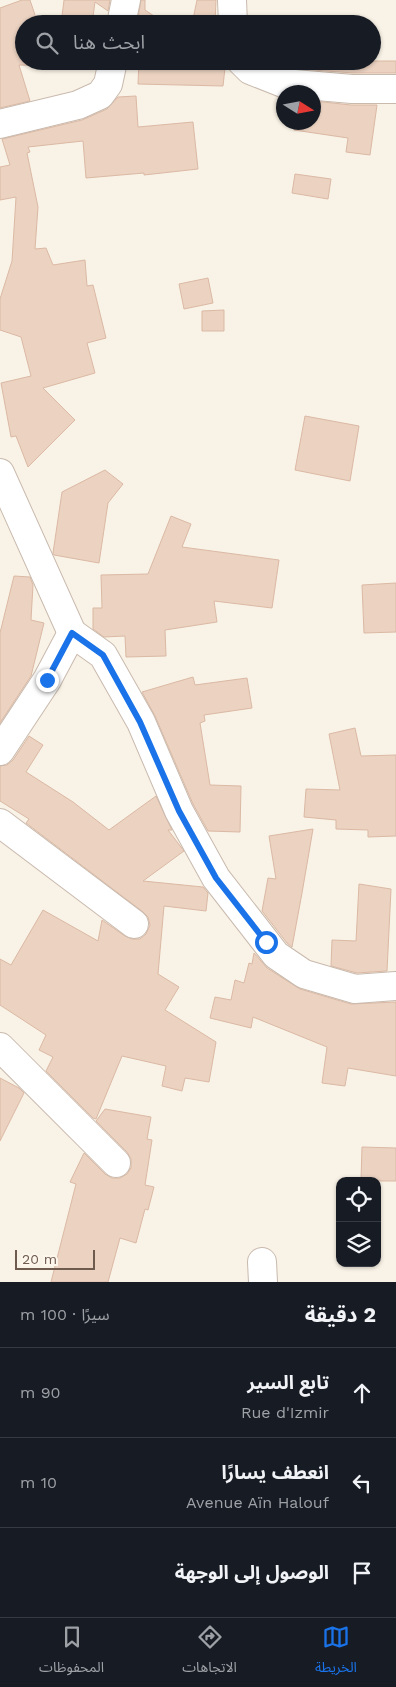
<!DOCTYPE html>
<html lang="ar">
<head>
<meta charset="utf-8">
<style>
  :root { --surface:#171b24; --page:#20242c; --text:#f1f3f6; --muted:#9ea1a6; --line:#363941; --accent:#1a73e8 }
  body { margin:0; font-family:"Work Sans","Noto Sans Arabic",sans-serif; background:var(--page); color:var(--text); direction:rtl }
  .controls { position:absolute; right:15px; bottom:15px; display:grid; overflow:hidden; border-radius:10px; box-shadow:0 1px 4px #0004 }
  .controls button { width:45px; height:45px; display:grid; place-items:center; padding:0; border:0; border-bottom:1px solid var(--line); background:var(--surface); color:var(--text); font:25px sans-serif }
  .compass { position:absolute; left:276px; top:85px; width:45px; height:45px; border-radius:50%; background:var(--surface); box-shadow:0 1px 4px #0004; rotate:101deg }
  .scale { position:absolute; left:15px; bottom:12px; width:80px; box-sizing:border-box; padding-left:5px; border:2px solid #6f5a4e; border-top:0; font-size:14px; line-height:18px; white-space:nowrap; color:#6f5a4e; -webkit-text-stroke:4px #fcf6ec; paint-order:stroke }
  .stop { position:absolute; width:15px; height:15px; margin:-11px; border:4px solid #1a73e8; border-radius:50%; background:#fff }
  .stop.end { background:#1a73e8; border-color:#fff; box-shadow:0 1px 5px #0008 }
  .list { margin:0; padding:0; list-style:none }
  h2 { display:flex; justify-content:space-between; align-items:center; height:65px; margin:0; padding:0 20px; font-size:21px }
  h2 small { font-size:16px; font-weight:400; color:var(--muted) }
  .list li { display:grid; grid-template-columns:32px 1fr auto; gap:15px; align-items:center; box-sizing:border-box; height:90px; padding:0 20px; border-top:1px solid var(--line) }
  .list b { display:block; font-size:19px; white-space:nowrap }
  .list p { margin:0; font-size:16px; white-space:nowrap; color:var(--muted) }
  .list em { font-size:16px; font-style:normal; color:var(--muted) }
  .icon { flex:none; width:28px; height:28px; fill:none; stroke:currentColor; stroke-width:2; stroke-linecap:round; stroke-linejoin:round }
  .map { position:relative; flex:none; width:396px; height:1282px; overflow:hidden; direction:ltr }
  .search { position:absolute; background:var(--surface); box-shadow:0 1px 4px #0004; left:15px; right:15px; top:15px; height:55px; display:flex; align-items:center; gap:12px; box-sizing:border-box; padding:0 18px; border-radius:28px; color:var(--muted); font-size:19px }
  .sheet { height:335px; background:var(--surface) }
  nav { display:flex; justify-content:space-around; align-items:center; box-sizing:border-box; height:70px; border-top:1px solid var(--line); background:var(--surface); font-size:14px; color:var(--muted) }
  nav a { display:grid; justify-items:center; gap:2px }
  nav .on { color:var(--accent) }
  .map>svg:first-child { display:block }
  .building { fill:#ebd2c1; stroke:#dbb9a4 }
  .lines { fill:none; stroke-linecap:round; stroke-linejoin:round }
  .minor-casing { stroke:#c9baae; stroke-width:30 }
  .minor { stroke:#fff; stroke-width:28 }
  .route { stroke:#1a73e8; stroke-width:6 }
</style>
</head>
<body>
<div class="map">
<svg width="396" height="1282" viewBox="0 0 396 1282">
  <rect width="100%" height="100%" fill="#f9f2e6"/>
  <g class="building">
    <polygon points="22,0 30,0 38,24 24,24 24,61 52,61 54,66 19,65 30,101 0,108 0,8"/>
    <polygon points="64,0 110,0 108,11 95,2 92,24 61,24"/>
    <polygon points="141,0 145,0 145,10 166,24 137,24"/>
    <polygon points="197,0 216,0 215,23 192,24"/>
    <polygon points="139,61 214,61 214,64 225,68 223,86 138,84"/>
    <polygon points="278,61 396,61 396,73 353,73 287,68 278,64"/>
    <polygon points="136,96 138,127 193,122 198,169 144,175 144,173 86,178 83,141 28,147 30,152 27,153 38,207 35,249 46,248 53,265 85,260 87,286 93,285 106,338 87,343 95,373 43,388 75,420 28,467 16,436 11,437 1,383 31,376 21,337 0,330 0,299 12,261 16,197 0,200 0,167 10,165 2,139 82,120 107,109 118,97"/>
    <polygon points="314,101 351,105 377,105 370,155 346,152 348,138 294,130 296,122 314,122"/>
    <polygon points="295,174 331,179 328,199 292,193"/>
    <polygon points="208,278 213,303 184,309 179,284"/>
    <polygon points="224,310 224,331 202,331 202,311"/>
    <polygon points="305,416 359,426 350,481 295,470"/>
    <polygon points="105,470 123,484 108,503 99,563 54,555 53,553 62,492"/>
    <polygon points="171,516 191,524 182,547 279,560 272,608 214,601 217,622 165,630 166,656 126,657 125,636 104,637 93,629 93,608 102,608 101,575 148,574"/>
    <polygon points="14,576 30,577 33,585 31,620 44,623 31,676 0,723 0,633"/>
    <polygon points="396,583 396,632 364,633 362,585"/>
    <polygon points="193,677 195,685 247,678 252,708 204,715 205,721 200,723 210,785 241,786 240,832 208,831 193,804 155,716 142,692"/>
    <polygon points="355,728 361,756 396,755 396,836 368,837 368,830 336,829 336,820 304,817 306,789 340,790 329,734"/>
    <polygon points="29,736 43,745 26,772 73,802 109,830 156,796 172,830 168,830 184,851 143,881 203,887 208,893 206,911 164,906 158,974 179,987 165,1010 216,1042 209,1082 185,1078 182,1091 162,1086 166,1066 122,1056 96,1119 93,1118 46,1071 53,1057 39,1050 46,1035 0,1005 0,959 11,965 43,910 98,941 102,920 125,936 132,939 140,939 146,934 150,925 148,917 143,912 26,823 29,819 0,801 0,766 7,765 13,760"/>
    <polygon points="313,829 302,893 292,947 287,943 262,911 268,878 276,879 269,836"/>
    <polygon points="359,884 391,889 387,971 357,973 331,966 332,940 356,941"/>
    <polygon points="254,953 267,968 300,989 351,1004 396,1002 396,1076 348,1068 345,1086 322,1083 327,1047 253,1017 251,1028 210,1018 215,997 231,1000 235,980 244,983 249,963 252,964"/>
    <polygon points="0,1078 19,1088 24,1093 0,1141"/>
    <polygon points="105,1109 151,1117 147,1139 152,1140 145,1185 154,1187 148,1210 145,1209 136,1243 120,1238 108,1282 51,1282 76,1184 70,1182 84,1153 105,1174 112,1178 120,1178 127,1174 131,1168 131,1159 127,1152 96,1121"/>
    <polygon points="362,1147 396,1148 396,1181 361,1181"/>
  </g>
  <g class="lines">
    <g class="minor-casing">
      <g id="minor">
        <polyline points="232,0 233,24"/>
        <polyline points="121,24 126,0"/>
        <polyline points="241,61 250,70 283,83 352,89 396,89"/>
        <polyline points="0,124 78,105 100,95 108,84 113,61"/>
        <polyline points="0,473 72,633"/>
        <polyline points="72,633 103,655 141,722 179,811 216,878 276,955 304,974 355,989 396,986"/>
        <polyline points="0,751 47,680 72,633"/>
        <polyline points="0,823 134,924"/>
        <polyline points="0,1047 116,1163"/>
        <polyline points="262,1262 263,1282"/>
      </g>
    </g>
    <use href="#minor" class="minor"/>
  </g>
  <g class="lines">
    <polyline class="route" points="47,680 72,633 103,655 140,722 179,811 216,878 266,942"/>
  </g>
</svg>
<div class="controls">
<button><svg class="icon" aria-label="locate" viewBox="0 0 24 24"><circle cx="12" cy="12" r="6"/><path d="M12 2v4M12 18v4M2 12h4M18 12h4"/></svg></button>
<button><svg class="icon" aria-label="layers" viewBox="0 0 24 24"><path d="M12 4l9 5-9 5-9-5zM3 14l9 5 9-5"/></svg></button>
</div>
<svg class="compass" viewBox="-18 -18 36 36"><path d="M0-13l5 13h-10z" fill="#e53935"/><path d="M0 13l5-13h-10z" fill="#9ea1a6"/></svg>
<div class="scale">20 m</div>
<div class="stop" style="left:266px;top:942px"></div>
<div class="stop end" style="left:47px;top:680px"></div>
<div class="search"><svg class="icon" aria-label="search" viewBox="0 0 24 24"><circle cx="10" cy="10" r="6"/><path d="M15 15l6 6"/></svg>ابحث هنا</div>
</div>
<section class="sheet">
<h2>2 دقيقة<small>سيرًا · 100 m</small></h2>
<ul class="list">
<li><svg class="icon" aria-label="ahead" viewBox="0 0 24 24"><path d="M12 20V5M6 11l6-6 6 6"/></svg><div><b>تابع السير</b><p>Rue d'Izmir</p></div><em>90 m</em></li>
<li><svg class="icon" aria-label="left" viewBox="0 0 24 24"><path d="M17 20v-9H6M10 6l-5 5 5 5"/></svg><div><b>انعطف يسارًا</b><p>Avenue Aïn Halouf</p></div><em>10 m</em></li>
<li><svg class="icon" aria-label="arrive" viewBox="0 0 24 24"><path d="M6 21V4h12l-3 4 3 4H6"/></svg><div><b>الوصول إلى الوجهة</b></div></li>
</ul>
</section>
<nav>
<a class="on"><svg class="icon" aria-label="map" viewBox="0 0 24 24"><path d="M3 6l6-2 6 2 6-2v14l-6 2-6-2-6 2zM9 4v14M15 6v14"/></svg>الخريطة</a>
<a><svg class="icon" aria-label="directions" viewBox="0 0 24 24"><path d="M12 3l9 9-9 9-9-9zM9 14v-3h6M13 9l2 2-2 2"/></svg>الاتجاهات</a>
<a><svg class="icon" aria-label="saved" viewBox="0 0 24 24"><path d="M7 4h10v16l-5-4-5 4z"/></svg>المحفوظات</a>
</nav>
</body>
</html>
